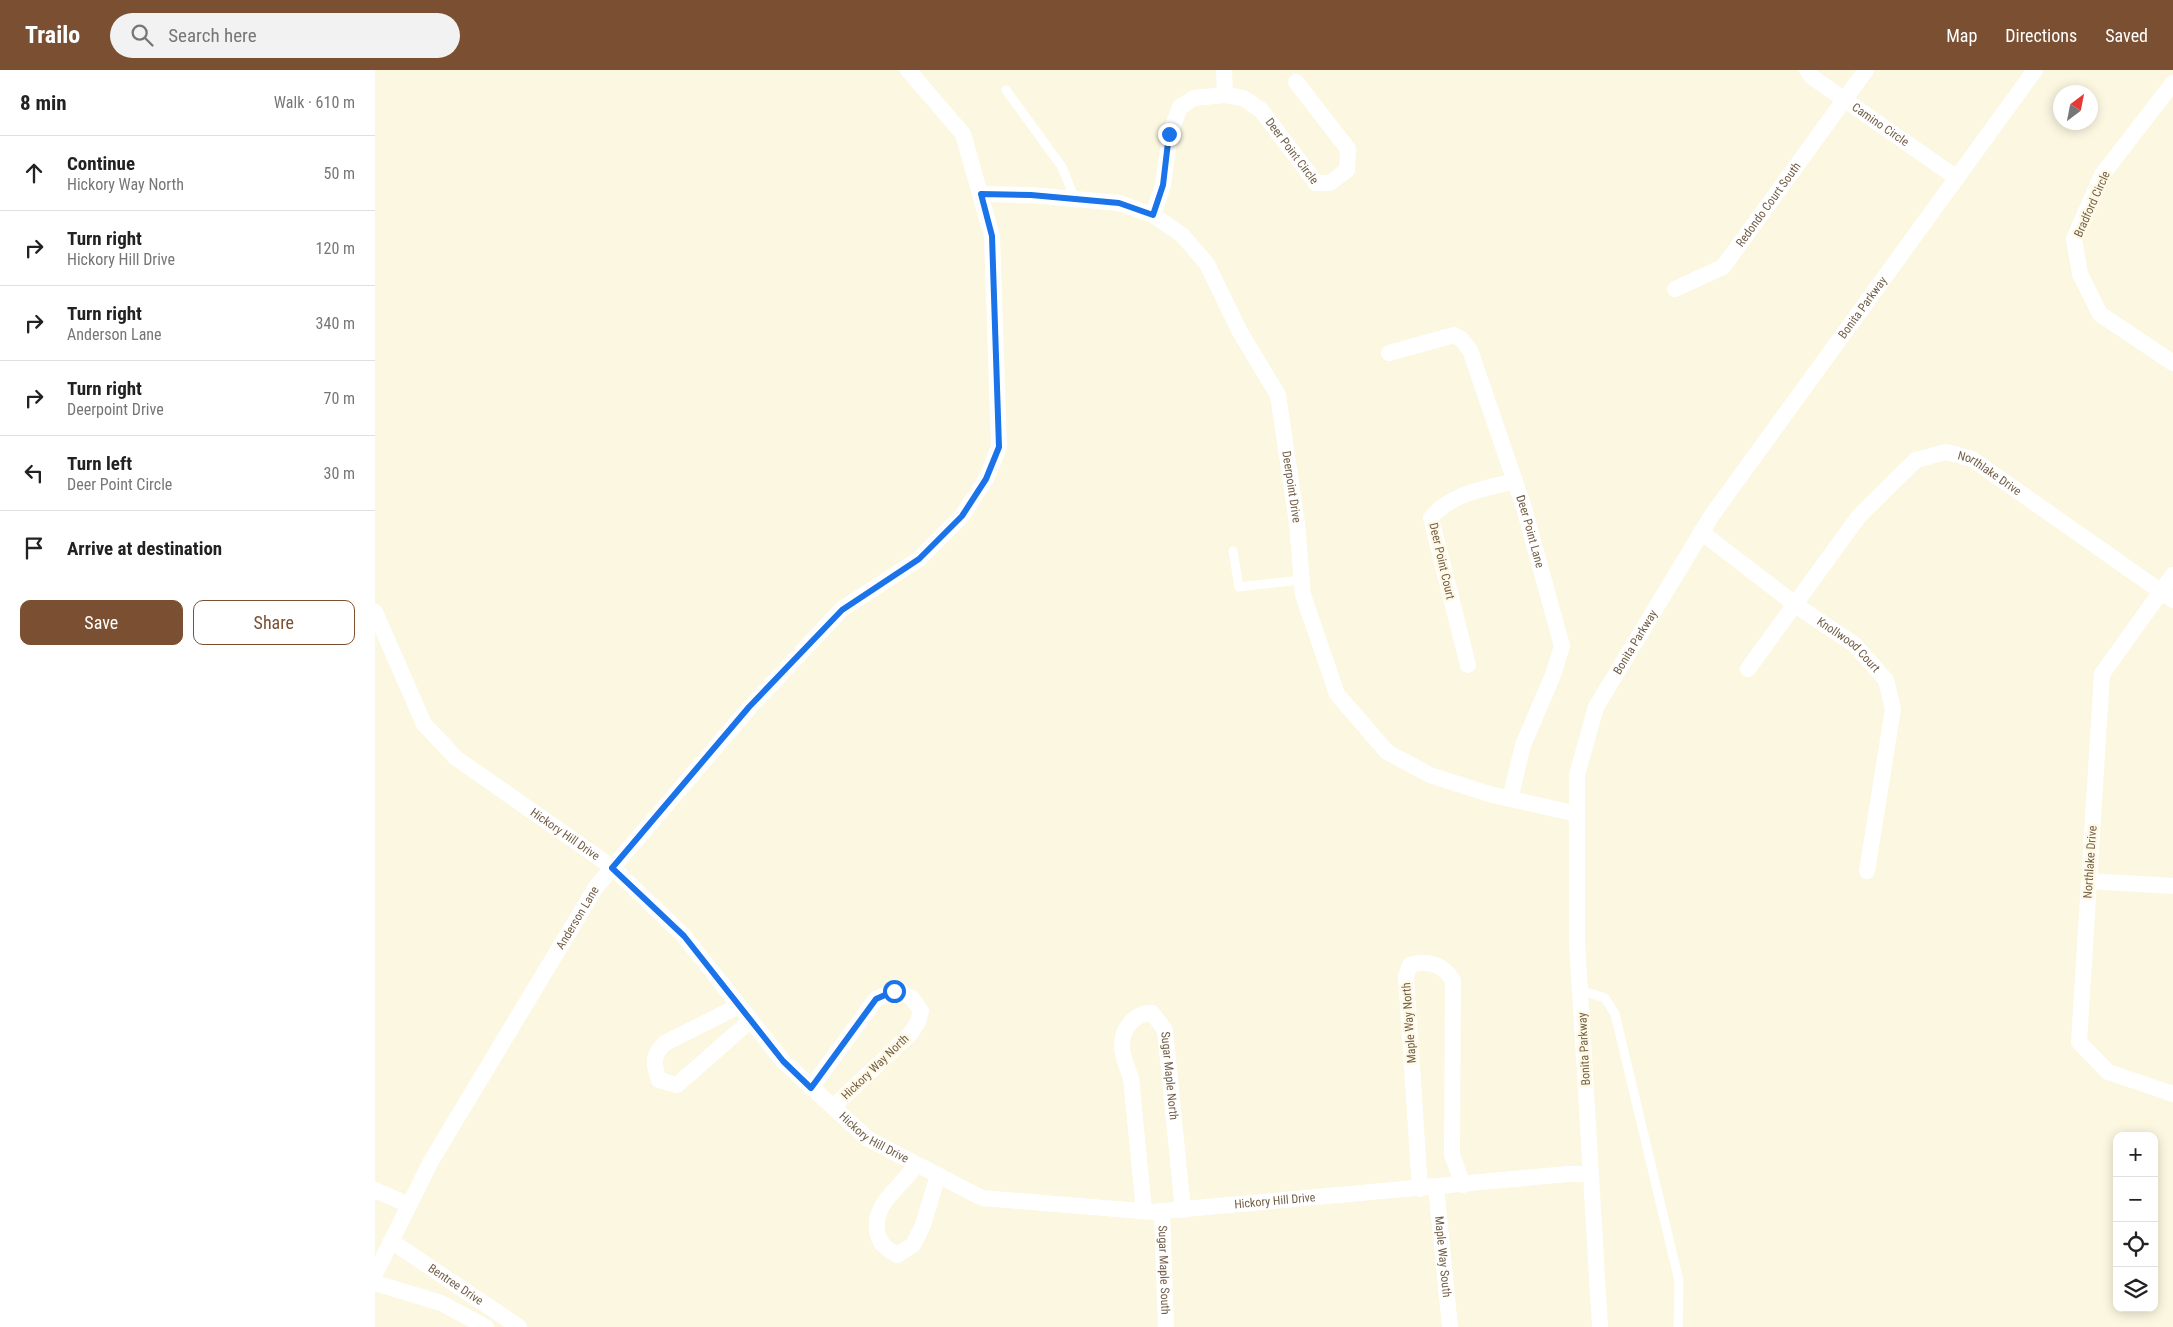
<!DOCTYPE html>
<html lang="en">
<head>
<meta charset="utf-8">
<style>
  :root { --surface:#fff; --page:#f2f2f2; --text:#222; --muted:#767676; --line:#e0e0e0; --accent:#7b5032 }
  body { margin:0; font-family:"Roboto Condensed",sans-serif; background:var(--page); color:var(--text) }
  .controls { position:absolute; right:15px; bottom:15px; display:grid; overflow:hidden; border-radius:10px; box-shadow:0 2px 12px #0003 }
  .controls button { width:45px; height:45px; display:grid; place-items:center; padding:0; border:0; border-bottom:1px solid var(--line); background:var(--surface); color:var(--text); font:25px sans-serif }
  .compass { position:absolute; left:1678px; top:15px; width:45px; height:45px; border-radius:50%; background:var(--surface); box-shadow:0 2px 12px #0003; rotate:32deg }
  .stop { position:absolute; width:15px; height:15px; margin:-11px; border:4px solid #1a73e8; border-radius:50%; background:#fff }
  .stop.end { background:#1a73e8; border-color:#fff; box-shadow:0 1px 5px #0008 }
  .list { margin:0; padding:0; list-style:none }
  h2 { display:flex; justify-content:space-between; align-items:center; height:65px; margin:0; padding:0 20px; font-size:21px }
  h2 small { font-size:16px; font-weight:400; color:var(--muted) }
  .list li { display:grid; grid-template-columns:32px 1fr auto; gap:15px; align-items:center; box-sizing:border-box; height:75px; padding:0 20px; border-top:1px solid var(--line) }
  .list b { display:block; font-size:19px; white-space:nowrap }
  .list p { margin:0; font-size:16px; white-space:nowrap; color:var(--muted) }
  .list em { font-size:16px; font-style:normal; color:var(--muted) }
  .actions { display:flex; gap:10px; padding:15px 20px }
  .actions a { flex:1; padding:11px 0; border:1px solid var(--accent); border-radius:10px; text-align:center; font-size:18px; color:var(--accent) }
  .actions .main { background:var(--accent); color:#fff }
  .icon { flex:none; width:28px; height:28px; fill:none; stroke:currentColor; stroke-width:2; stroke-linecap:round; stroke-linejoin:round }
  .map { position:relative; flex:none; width:1798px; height:1257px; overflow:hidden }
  header { display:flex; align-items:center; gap:30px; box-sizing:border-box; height:70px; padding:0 25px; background:var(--accent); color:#fff }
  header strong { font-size:24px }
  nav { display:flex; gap:28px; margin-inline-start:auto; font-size:18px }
  .search { width:350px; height:45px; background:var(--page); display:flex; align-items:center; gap:12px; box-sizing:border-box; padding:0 18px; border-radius:28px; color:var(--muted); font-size:19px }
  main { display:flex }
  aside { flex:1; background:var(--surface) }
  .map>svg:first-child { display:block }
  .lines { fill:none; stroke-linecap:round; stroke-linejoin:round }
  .service { stroke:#fff; stroke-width:9 }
  .minor { stroke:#fff; stroke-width:16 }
  .route { stroke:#1a73e8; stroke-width:6 }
  .labels { text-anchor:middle; stroke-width:5; stroke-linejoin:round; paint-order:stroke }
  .street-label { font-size:12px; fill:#735f48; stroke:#fffae7 }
</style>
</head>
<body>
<header>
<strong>Trailo</strong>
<div class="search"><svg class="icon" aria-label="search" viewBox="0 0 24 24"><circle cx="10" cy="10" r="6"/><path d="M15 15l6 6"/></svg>Search here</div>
<nav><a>Map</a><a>Directions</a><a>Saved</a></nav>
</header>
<main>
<aside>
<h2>8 min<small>Walk · 610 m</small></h2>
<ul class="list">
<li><svg class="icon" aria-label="ahead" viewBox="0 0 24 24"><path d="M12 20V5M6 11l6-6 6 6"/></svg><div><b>Continue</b><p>Hickory Way North</p></div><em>50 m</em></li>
<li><svg class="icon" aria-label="right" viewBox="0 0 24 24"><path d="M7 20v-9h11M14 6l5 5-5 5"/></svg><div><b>Turn right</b><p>Hickory Hill Drive</p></div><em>120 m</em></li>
<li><svg class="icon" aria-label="right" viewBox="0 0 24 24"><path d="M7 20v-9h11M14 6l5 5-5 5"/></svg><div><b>Turn right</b><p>Anderson Lane</p></div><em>340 m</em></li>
<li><svg class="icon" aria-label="right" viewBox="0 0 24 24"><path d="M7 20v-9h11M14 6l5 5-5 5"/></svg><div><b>Turn right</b><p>Deerpoint Drive</p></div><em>70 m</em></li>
<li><svg class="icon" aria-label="left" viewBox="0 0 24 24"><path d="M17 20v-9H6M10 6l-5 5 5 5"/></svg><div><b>Turn left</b><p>Deer Point Circle</p></div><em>30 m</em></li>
<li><svg class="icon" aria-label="arrive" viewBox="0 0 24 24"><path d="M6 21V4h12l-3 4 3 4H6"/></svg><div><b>Arrive at destination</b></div></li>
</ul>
<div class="actions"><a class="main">Save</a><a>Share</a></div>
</aside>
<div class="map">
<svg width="1798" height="1257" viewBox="0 0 1798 1257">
  <rect width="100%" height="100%" fill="#fcf7e1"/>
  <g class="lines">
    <g class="service">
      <polyline points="631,20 687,97 700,129"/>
      <polyline points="858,481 864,517 926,510"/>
      <polyline points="1205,920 1230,928 1240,944 1304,1211 1303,1257"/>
    </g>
    <g class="minor">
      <polyline points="849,0 850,25"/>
      <path id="s1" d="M 1432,0 L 1437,7 L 1582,108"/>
      <polyline points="1798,13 1727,105 1699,169 1705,204 1725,244 1798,293"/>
      <path id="s2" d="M 606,124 L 656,125 L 744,133 L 778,145 L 807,165 L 832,194 L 865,262 L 903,325 L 922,453 L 928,525 L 962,624 L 1012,682 L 1055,705 L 1118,725 L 1202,744"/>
      <path id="s3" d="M 778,145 L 788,115 L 795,64 L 805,37 L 819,28 L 850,25 L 868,28 L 886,40 L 941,113 L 955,113 L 972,100 L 973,79 L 921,12"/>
      <path id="s4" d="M 1300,219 L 1348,197 L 1491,0"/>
      <path id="s5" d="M 1014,283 L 1079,265 L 1086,269 L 1095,280 L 1149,438 L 1187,576 L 1178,605 L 1148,675 L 1135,729"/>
      <path id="s6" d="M 1326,462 L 1425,538 L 1480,575 L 1511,610 L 1518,639 L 1492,801"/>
      <polyline points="1798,505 1727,604 1704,972 1733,1002 1798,1024"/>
      <path id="s7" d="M 0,542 L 49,654 L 81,688 L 237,797 L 309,866 L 408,991 L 493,1069 L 607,1128 L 778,1142 L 1193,1104 L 1216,1104"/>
      <path d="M 1093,595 L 1056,448 C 1076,423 1110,419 1140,411"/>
      <path id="s8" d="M 1373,599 L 1484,446 L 1541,390 L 1571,382 L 1597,389 L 1798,530"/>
      <polyline points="1714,811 1798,816"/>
      <path d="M 364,936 L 290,973 C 277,986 278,993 284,1010 L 302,1015 L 376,950"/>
      <polyline points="436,1018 501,929 519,921 526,922 537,928 546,941 543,952 536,963 458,1037"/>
      <path d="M 542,1095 L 511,1130 C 502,1142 498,1158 506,1172 C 509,1177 517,1182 522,1185 L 538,1175 L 548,1155 L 563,1105"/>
      <path id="s9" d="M 1061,1117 L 1075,1257"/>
      <path d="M 1045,1119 L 1031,906 L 1035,895 C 1053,890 1069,894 1078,911 L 1077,1085 L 1088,1115"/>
      <polyline points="0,1120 34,1135"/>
      <path id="s10" d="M 769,1141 L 756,1008 C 752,998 748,988 747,978 C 746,959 759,943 777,943 L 790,960 L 808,1140"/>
      <path id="s11" d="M 787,1142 L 791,1257"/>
      <path id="s12" d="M 16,1171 L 144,1257"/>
      <path id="s13" d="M 0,1204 L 55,1093 L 221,817 L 375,637 L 467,539 L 544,489 L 587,446 L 611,409 L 624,377 L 617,166 L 588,64 L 533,0"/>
      <polyline points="0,1213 66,1233 111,1257"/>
      <path id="s14" d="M 1225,1257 L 1202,871 L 1202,705 L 1221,637 L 1337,445 L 1660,0"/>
    </g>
  </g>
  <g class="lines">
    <polyline class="route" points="519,921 501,929 436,1018 408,991 309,866 237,798 374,637 467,540 544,489 587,446 611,409 624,377 617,166 606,124 656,125 744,133 778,145 788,115 794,64"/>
  </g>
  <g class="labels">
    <g class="street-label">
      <text dy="4" stroke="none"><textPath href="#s1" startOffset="92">Camino Circle</textPath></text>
      <text dy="4" stroke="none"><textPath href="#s3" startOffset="251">Deer Point Circle</textPath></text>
      <text transform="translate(1717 134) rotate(-66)" y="4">Bradford Circle</text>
      <text dy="4" stroke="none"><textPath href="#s4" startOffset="130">Redondo Court South</textPath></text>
      <text dy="4" stroke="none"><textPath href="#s14" startOffset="1104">Bonita Parkway</textPath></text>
      <text dy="4" stroke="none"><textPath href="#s8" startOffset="349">Northlake Drive</textPath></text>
      <text dy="4" stroke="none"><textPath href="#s2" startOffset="490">Deerpoint Drive</textPath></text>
      <text dy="4" stroke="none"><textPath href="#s5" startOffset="281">Deer Point Lane</textPath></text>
      <text transform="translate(1067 491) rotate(77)" y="4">Deer Point Court</text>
      <text dy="4" stroke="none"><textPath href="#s14" startOffset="699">Bonita Parkway</textPath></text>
      <text dy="4" stroke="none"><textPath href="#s6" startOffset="186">Knollwood Court</textPath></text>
      <text dy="4" stroke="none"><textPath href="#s7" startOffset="302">Hickory Hill Drive</textPath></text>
      <text transform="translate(1715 792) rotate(-86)" y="4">Northlake Drive</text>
      <text dy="4" stroke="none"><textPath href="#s13" startOffset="410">Anderson Lane</textPath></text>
      <text transform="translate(1034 953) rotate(-94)" y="4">Maple Way North</text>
      <text transform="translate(1209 979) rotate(-93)" y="4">Bonita Parkway</text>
      <text transform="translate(500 997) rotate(-44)" y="4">Hickory Way North</text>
      <text dy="4" stroke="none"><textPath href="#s10" startOffset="284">Sugar Maple North</textPath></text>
      <text dy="4" stroke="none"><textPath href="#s7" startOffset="738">Hickory Hill Drive</textPath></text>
      <text dy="4" stroke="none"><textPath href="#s7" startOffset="1156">Hickory Hill Drive</textPath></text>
      <text dy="4" stroke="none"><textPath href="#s9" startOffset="70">Maple Way South</textPath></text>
      <text dy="4" stroke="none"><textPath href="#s11" startOffset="58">Sugar Maple South</textPath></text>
      <text dy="4" stroke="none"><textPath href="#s12" startOffset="78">Bentree Drive</textPath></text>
    </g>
  </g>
</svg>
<div class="controls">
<button>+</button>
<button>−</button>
<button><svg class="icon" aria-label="locate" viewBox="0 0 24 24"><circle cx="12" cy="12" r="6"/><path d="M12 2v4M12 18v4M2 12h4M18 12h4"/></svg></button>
<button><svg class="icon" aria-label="layers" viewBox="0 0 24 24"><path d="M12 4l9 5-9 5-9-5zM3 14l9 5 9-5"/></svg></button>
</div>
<svg class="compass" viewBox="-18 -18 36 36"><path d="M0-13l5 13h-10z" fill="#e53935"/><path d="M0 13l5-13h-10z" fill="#767676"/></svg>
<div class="stop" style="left:519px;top:921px"></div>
<div class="stop end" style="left:794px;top:64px"></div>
</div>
</main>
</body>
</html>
